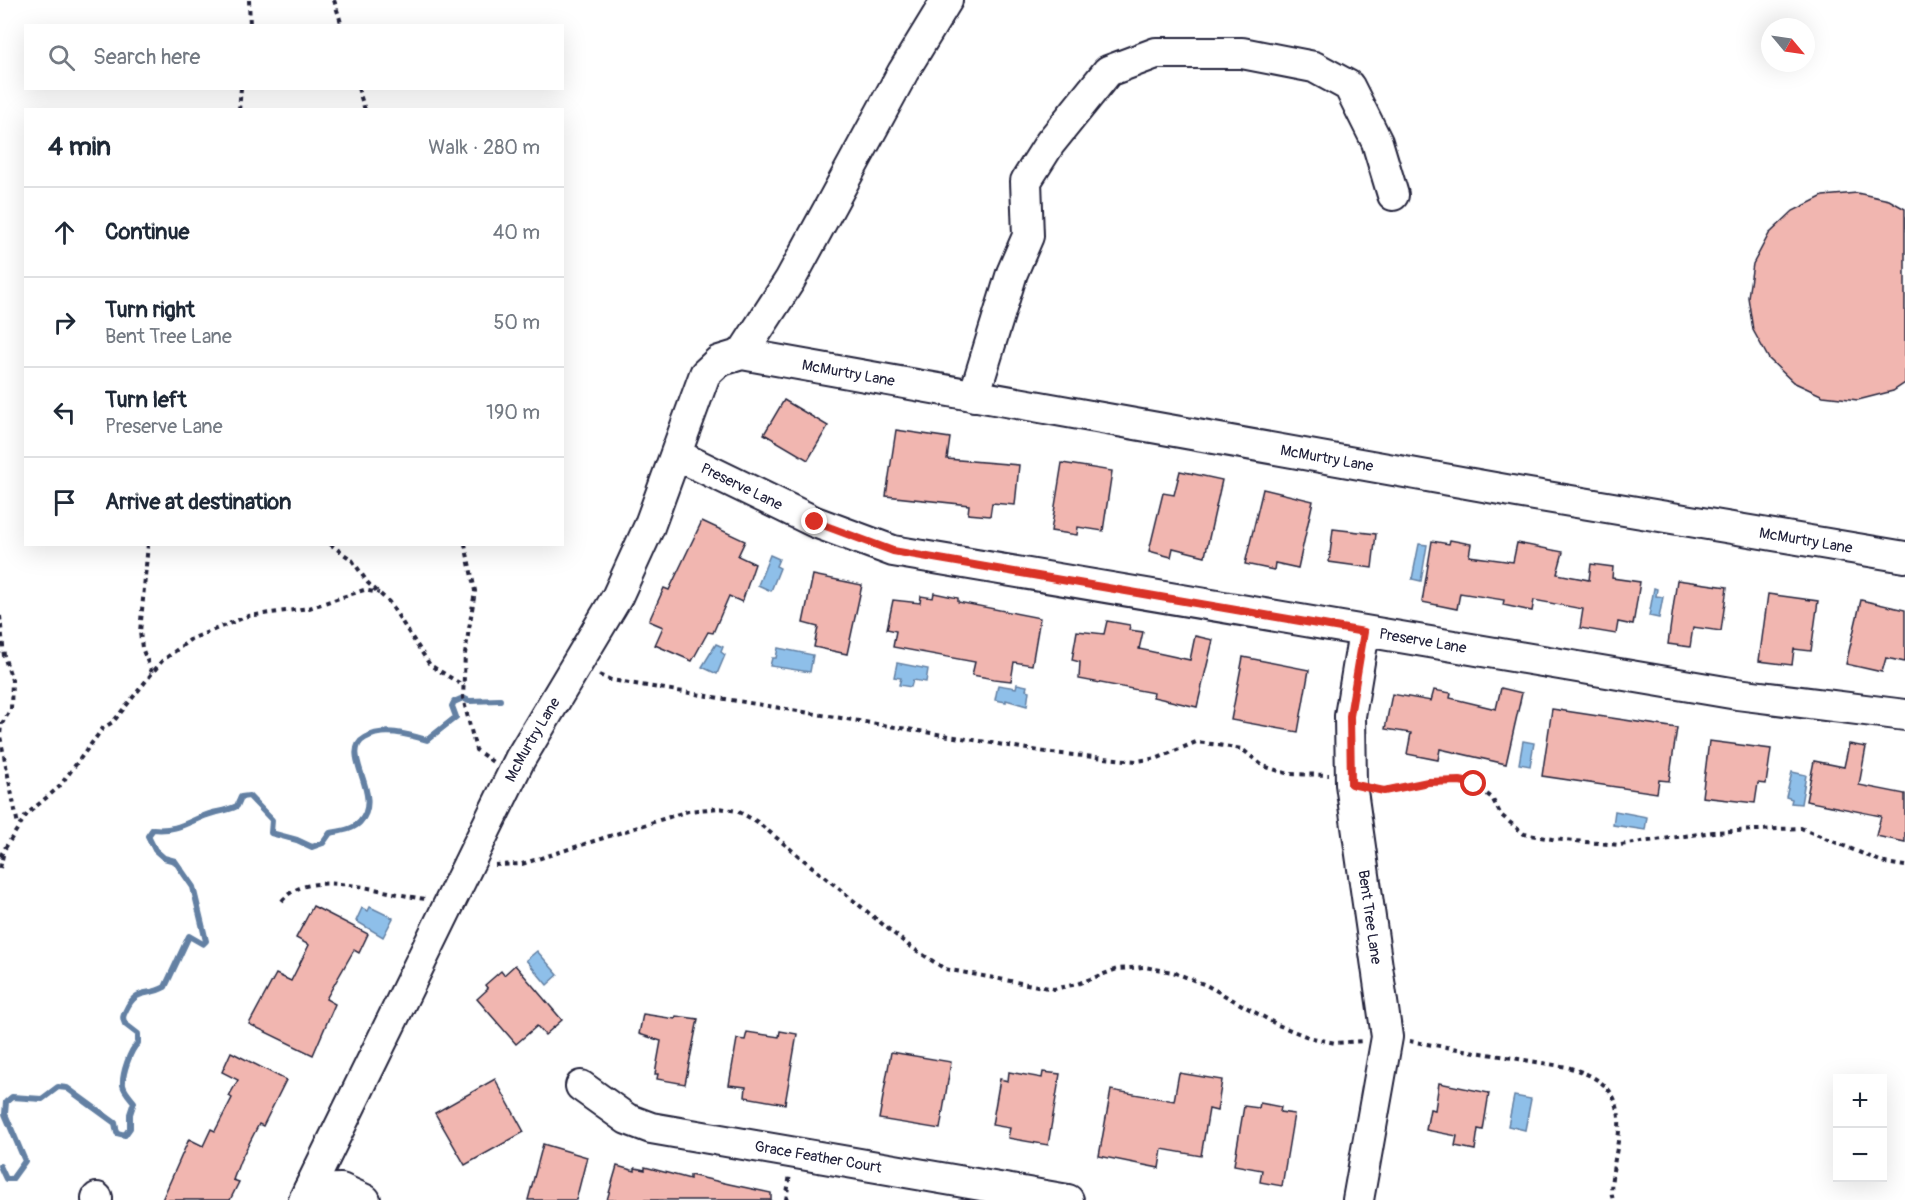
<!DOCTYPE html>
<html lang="en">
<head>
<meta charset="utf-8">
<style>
  :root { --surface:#fff; --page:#f2f2f3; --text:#1f2937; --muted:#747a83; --line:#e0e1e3 }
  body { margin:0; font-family:Pangolin,sans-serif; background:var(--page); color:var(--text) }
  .controls { position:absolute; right:18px; bottom:18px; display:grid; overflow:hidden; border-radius:0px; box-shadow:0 6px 24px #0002 }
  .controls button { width:54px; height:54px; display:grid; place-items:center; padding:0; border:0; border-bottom:2px solid var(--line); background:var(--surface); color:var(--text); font:30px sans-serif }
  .compass { position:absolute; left:1761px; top:18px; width:54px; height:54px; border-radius:50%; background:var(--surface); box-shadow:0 6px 24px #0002; rotate:119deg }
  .stop { position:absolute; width:18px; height:18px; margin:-14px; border:4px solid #d93025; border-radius:50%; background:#fff }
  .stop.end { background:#d93025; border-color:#fff; box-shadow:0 2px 6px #0008 }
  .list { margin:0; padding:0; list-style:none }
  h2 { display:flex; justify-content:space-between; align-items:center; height:78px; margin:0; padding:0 24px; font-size:26px }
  h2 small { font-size:20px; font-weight:400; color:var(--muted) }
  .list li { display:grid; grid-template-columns:39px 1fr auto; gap:18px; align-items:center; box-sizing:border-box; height:90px; padding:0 24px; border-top:2px solid var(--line) }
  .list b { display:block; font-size:22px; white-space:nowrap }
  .list p { margin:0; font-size:20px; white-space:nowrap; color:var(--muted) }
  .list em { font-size:20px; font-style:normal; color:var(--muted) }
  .icon { flex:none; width:33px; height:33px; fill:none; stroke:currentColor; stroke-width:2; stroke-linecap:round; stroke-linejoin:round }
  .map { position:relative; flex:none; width:1905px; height:1200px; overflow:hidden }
  .search { position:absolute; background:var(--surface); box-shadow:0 6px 24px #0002; left:24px; top:24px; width:540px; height:66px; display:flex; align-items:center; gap:15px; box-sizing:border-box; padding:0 21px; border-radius:0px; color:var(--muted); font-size:22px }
  .panel { position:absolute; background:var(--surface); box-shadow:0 6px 24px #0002; left:24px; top:108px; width:540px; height:438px; border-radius:0px }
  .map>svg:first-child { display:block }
  .water { fill:#8ebfe9; stroke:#6380a3; stroke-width:1.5 }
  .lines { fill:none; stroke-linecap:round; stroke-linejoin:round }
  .stream { stroke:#6380a3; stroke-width:6 }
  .building { fill:#f1b6b0; stroke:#22223b; stroke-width:1.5 }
  .minor-casing { stroke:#22223b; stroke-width:34 }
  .path { stroke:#22223b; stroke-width:4; stroke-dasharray:4.5 4.5; stroke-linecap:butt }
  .minor { stroke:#fff; stroke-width:30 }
  .route { stroke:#d93025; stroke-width:8 }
  .labels { text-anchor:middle; stroke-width:5; stroke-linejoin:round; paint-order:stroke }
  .street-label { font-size:15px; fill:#22223b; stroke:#fff }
</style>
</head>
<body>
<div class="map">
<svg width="1905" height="1200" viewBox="0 0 1905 1200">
  <rect width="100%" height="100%" fill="#fff"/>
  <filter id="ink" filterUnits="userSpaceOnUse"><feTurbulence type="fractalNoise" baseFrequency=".0167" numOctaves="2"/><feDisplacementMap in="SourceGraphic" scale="12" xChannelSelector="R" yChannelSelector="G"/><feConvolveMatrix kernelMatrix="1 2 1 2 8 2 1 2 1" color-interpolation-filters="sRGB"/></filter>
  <g filter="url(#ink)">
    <g class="water">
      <polygon points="1419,544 1427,545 1421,581 1412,579"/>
      <polygon points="770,555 779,559 776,566 780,568 771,591 758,585"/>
      <polygon points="1654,588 1657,589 1656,596 1663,597 1659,618 1649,616"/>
      <polygon points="716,644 723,647 721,652 725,655 717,674 702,667"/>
      <polygon points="778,648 813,655 810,672 770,666 772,658 776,658"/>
      <polygon points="897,663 928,669 926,682 913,680 911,687 899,685 901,678 894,677"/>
      <polygon points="1017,684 1027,686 1026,690 1029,691 1027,706 1006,700 1006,702 995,700 998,685 1016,688"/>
      <polygon points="1523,741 1534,743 1530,766 1519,764"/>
      <polygon points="1792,772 1806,775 1801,804 1791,803 1792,799 1786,797"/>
      <polygon points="1615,811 1647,817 1645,830 1613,825"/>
      <polygon points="370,907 393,918 383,937 356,921 362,908 368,911"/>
      <polygon points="537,951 558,975 547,985 526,960"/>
      <polygon points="1514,1096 1531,1099 1525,1130 1508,1126"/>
    </g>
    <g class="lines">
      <path class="stream" d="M 0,1166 L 6,1179 L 12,1179 L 25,1161 L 5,1114 L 6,1102 L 12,1097 L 42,1099 L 58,1087 L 67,1088 L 115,1123 L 117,1133 L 125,1135 L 130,1128 L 130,1114 L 134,1102 C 130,1097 124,1091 123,1085 C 122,1074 130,1050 138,1043 L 138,1034 L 125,1024 C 122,1018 123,1016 126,1010 C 137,987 147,997 165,987 L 189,936 L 203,944 L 206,941 L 193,887 L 175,861 L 164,858 L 155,850 L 148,836 L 153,829 C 179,832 191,819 213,813 C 222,811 229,810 237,806 L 241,797 L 249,796 L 272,820 L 271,833 L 297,840 L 312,847 L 323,843 L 330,833 C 340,831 353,830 360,822 C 385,795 338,753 365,738 C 383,727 407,734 427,740 L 456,717 L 452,706 L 454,702 L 463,698 L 469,701 L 500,700"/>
    </g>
    <g class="building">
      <polygon points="1857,193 1889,200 1905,209 1905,383 1893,391 1858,400 1823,396 1793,382 1769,359 1753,330 1748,297 1753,264 1769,234 1793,211 1823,196"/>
      <polygon points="784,400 828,426 808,460 764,434"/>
      <polygon points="896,430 950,438 947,459 1019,465 1015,505 992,503 990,516 968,514 969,505 886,496"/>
      <polygon points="1062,463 1112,471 1103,531 1078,527 1077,535 1051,531"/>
      <polygon points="1180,471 1222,480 1205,556 1173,548 1171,557 1149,551 1163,493 1174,495"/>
      <polygon points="1263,489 1313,501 1298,568 1275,563 1274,570 1245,564"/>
      <polygon points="702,521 745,541 738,556 755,564 742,602 729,596 713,633 708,632 692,661 655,645 663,627 649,621 664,588 669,590"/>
      <polygon points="1333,529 1376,534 1372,568 1329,562"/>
      <polygon points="1450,540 1471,544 1469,556 1513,562 1517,543 1563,552 1557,574 1589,580 1591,564 1613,567 1612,578 1640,582 1633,625 1618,622 1616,634 1580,628 1583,609 1534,600 1532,611 1503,605 1504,600 1460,593 1457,609 1422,602 1432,541 1449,544"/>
      <polygon points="813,575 862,585 847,654 814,647 818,627 803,623"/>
      <polygon points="1677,580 1727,587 1721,631 1693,627 1690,647 1668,644"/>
      <polygon points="934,593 958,598 958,602 1040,618 1032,665 1014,662 1011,681 994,679 972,675 975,662 893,647 896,631 887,629 893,600 920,603 921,596 933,598"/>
      <polygon points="1768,594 1818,601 1811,651 1794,649 1792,665 1759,661"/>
      <polygon points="1861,600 1905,610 1905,662 1886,658 1882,672 1846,664"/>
      <polygon points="1107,621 1130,625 1129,630 1143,632 1139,649 1190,660 1195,636 1213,640 1197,707 1153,697 1154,693 1079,679 1080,662 1072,660 1077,631 1104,634"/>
      <polygon points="1243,657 1309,670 1298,732 1231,720"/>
      <polygon points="1501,688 1522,693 1506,764 1440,749 1438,760 1407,754 1411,733 1385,729 1392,694 1431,701 1434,690 1451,693 1450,698 1496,709"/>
      <polygon points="1552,709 1677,728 1669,781 1659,780 1657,793 1542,776"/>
      <polygon points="1709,741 1771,749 1766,784 1758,783 1755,803 1702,797"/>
      <polygon points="1849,744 1866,747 1859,785 1905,794 1905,842 1876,836 1881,816 1806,801 1814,761 1844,767"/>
      <polygon points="313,906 368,934 359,953 354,950 326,999 335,1004 313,1055 249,1024 276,974 291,981 309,945 296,938"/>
      <polygon points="515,965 562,1020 545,1035 537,1026 516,1044 477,999 488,989 485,985 501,971 504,975"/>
      <polygon points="643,1014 675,1019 676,1016 698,1019 685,1084 657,1079 658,1074 655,1074 661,1041 639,1034"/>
      <polygon points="780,1031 797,1034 785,1104 745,1097 746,1087 729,1085 737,1039 745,1040 747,1032 779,1037"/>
      <polygon points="231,1052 286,1080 263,1126 259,1124 240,1161 233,1180 239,1182 230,1200 162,1200 189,1139 203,1146 211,1129 215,1131 232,1098 229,1096 238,1080 222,1072"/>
      <polygon points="891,1052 951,1062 940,1129 879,1119"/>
      <polygon points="1009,1072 1042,1078 1043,1072 1060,1074 1048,1145 1008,1138 1010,1128 992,1125 1000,1079 1008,1081"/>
      <polygon points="1179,1073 1222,1080 1217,1111 1209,1109 1201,1156 1162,1149 1159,1168 1099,1156 1111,1090 1174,1101"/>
      <polygon points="495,1079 524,1132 465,1165 435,1113"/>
      <polygon points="1439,1083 1489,1093 1483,1130 1478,1129 1475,1150 1455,1146 1457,1136 1426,1130 1430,1109 1435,1110"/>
      <polygon points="1260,1103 1281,1107 1280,1112 1294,1114 1282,1186 1260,1182 1262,1170 1234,1165 1244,1106 1259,1108"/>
      <polygon points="543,1144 587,1157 576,1200 528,1200"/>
      <polygon points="617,1166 635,1171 635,1168 645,1170 645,1167 690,1179 690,1175 729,1184 771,1193 771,1200 607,1200"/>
    </g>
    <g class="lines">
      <g class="minor-casing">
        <g id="minor">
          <polyline points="742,354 790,280 903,72 947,0"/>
          <polyline points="974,396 1012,273 1028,236 1026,181 1050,143 1108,71 1156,53 1242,53 1314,67 1349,86 1377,142 1393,195"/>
          <path id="s1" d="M 677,455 L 815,522 L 893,551 L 1737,694 L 1905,715"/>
          <path id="s2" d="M 581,1086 L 627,1119 L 651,1128 L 1068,1200"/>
          <polyline points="309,1190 341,1189 365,1200"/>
          <polyline points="97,1198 97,1200"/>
          <path id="s3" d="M 304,1200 L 520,759 L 617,597 L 649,527 L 705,374 L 719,361 L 742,354 L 1517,492 L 1905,557"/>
          <polyline points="1358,1200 1387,1037 1351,784 1350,716 1364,632"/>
        </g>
      </g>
      <g class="path">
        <polyline points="249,0 250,26"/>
        <polyline points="334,0 342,26"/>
        <polyline points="358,88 365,110"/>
        <polyline points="239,110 241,88"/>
        <polyline points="148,544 140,632 142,648 153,675"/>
        <polyline points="330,544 352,560 368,583 389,602 430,665 464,686"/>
        <polyline points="465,544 475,591 465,654 463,698 476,750 493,762"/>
        <polyline points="0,616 4,656 12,680 11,709 1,725 0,736 18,825"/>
        <polyline points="599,675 611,680 1052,753 1137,761 1158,758 1196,742 1212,744 1242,749 1263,766 1289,774 1329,775"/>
        <polyline points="1375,789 1384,791 1428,782 1460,781 1474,784 1492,798 1501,815 1524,834 1552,839 1620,845 1713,832 1801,828 1885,863 1905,866"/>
        <polyline points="0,856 27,814 59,787 103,728 113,722 162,661 191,639 248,616 309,608 364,590 379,593"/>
        <polyline points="495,865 522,864 688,811 719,808 737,811 756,821 908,945 945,969 1054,989 1077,984 1117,969 1144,967 1173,972 1206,985 1278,1025 1308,1037 1335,1043 1363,1041"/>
        <polyline points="0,868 4,851"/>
        <path d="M 282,901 C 309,865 388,895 426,899"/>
        <path d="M 1409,1041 L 1567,1067 C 1620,1082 1625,1108 1615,1159 C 1613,1172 1609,1187 1613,1200"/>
        <polyline points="786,1200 790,1174"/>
      </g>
      <use href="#minor" class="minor"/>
    </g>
  </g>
  <g class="lines" filter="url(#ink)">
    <polyline class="route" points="815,522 893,551 1364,632 1350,716 1351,784 1384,791 1428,782 1460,781 1474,784"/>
  </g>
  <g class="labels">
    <g class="street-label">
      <text dy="5" stroke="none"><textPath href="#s3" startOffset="1071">McMurtry Lane</textPath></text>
      <text dy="5" stroke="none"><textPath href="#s3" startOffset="1557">McMurtry Lane</textPath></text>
      <text dy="5" stroke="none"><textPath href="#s1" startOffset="72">Preserve Lane</textPath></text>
      <text dy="5" stroke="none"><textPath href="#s3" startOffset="2043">McMurtry Lane</textPath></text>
      <text dy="5" stroke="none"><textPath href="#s1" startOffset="774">Preserve Lane</textPath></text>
      <text dy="5" stroke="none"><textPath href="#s3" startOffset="514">McMurtry Lane</textPath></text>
      <text transform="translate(1370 917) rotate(82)" y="5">Bent Tree Lane</text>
      <text dy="5" stroke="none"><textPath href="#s2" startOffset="252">Grace Feather Court</textPath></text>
    </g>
  </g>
</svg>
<div class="controls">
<button>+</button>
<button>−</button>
</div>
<svg class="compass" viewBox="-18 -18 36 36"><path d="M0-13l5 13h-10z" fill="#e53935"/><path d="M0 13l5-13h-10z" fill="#747a83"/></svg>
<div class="stop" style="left:1474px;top:784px"></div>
<div class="stop end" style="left:815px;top:522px"></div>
<div class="search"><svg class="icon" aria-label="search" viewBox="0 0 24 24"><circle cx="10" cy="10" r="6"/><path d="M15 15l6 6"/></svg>Search here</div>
<section class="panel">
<h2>4 min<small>Walk · 280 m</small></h2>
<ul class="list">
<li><svg class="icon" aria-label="ahead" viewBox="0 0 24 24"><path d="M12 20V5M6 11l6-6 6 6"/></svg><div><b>Continue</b></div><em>40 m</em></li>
<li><svg class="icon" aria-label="right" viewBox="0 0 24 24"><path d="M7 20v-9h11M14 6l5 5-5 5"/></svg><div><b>Turn right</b><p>Bent Tree Lane</p></div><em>50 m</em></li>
<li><svg class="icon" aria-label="left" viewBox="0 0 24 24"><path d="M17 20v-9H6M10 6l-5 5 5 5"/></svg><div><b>Turn left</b><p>Preserve Lane</p></div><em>190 m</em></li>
<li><svg class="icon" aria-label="arrive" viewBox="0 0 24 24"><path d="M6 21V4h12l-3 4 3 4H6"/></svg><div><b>Arrive at destination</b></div></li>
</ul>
</section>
</div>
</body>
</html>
